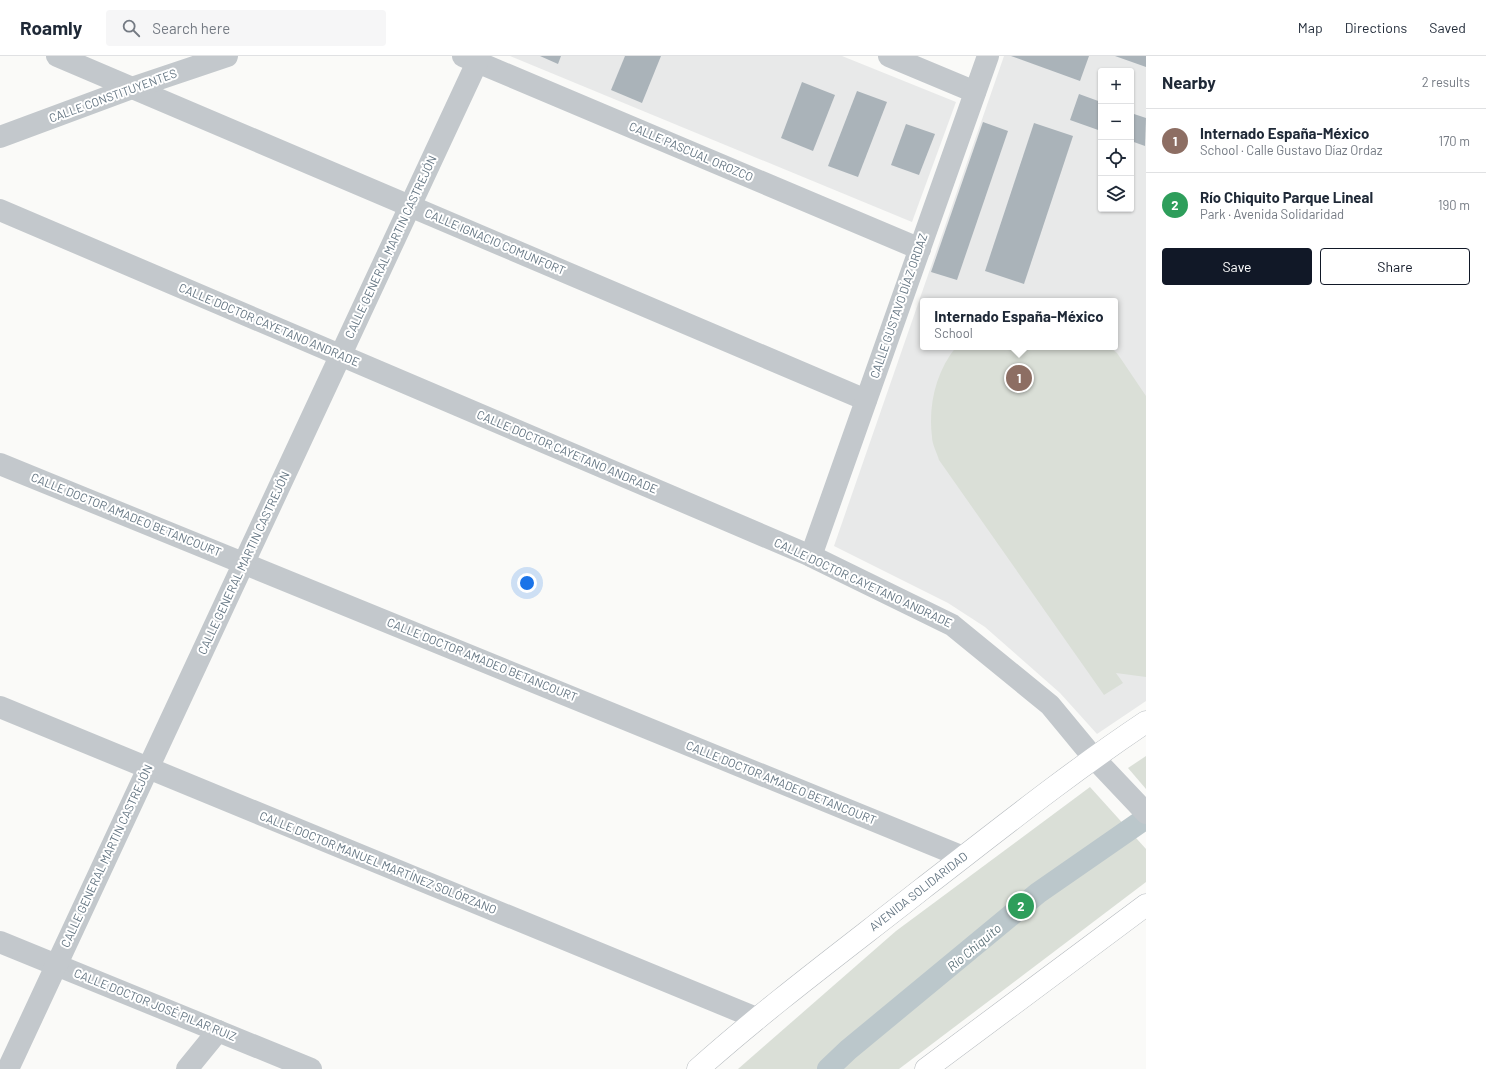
<!DOCTYPE html>
<html lang="en">
<head>
<meta charset="utf-8">
<style>
  :root { --surface:#fff; --page:#f6f6f7; --text:#1f2937; --muted:#747a83; --line:#e0e1e3; --accent:#111827 }
  body { margin:0; font-family:Barlow,sans-serif; background:var(--page); color:var(--text) }
  .controls { position:absolute; right:12px; top:12px; display:grid; overflow:hidden; border-radius:4px; box-shadow:0 1px 3px #0004 }
  .controls button { width:36px; height:36px; display:grid; place-items:center; padding:0; border:0; border-bottom:1px solid var(--line); background:var(--surface); color:var(--text); font:20px sans-serif }
  .you { position:absolute; left:527px; top:527px; width:14px; height:14px; margin:-10px; border:3px solid #fff; border-radius:50%; background:#1a73e8; box-shadow:0 0 0 6px #1a73e833 }
  .badge { display:grid; place-items:center; width:26px; height:26px; border-radius:50%; background:var(--accent); color:#fff; font-size:13px; font-weight:700 }
  .pin { position:absolute; translate:-50% -50%; border:2px solid #fff; box-shadow:0 1px 4px #0006 }
  .popup { position:absolute; left:920px; top:242px; width:198px; height:52px; box-sizing:border-box; display:grid; place-content:center; border-radius:4px; background:var(--surface); filter:drop-shadow(0 1px 3px #0005); font-size:13px; white-space:nowrap; color:var(--muted) }
  .popup b { font-size:15px; color:var(--text) }
  .popup::after { content:''; position:absolute; left:50%; top:100%; margin-left:-8px; border:8px solid transparent; border-top-color:var(--surface) }
  .list { margin:0; padding:0; list-style:none }
  h2 { display:flex; justify-content:space-between; align-items:center; height:52px; margin:0; padding:0 16px; font-size:17px }
  h2 small { font-size:13px; font-weight:400; color:var(--muted) }
  .list li { display:grid; grid-template-columns:26px 1fr auto; gap:12px; align-items:center; box-sizing:border-box; height:64px; padding:0 16px; border-top:1px solid var(--line) }
  .list b { display:block; font-size:15px; white-space:nowrap }
  .list p { margin:0; font-size:13px; white-space:nowrap; color:var(--muted) }
  .list em { font-size:13px; font-style:normal; color:var(--muted) }
  .actions { display:flex; gap:8px; padding:12px 16px }
  .actions a { flex:1; padding:9px 0; border:1px solid var(--accent); border-radius:4px; text-align:center; font-size:14px; color:var(--accent) }
  .actions .main { background:var(--accent); color:#fff }
  .icon { flex:none; width:22px; height:22px; fill:none; stroke:currentColor; stroke-width:2; stroke-linecap:round; stroke-linejoin:round }
  .map { position:relative; flex:none; width:1146px; height:1013px; overflow:hidden }
  header { display:flex; align-items:center; gap:24px; box-sizing:border-box; height:56px; padding:0 20px; background:var(--surface); border-bottom:1px solid var(--line) }
  header strong { font-size:19px }
  nav { display:flex; gap:22px; margin-inline-start:auto; font-size:14px }
  .search { width:280px; height:36px; background:var(--page); display:flex; align-items:center; gap:10px; box-sizing:border-box; padding:0 14px; border-radius:4px; color:var(--muted); font-size:15px }
  main { display:flex }
  aside { flex:1; background:var(--surface) }
  .map>svg:first-child { display:block }
  .built { fill:#e8e9e9; fill-rule:evenodd }
  .green { fill:#dadfd7 }
  .lines { fill:none; stroke-linecap:round; stroke-linejoin:round }
  .canal { stroke:#bbc7cb; stroke-width:22 }
  .building { fill:#aab3b9 }
  .major-casing { stroke:#b5babe; stroke-width:23 }
  .minor { stroke:#c3c8cc; stroke-width:22 }
  .major { stroke:#fff; stroke-width:22 }
  .labels { text-anchor:middle; stroke-width:4; stroke-linejoin:round; paint-order:stroke }
  .street-label { font-size:12px; fill:#657683; stroke:#fff }
  .water-label { font-size:13px; font-style:italic; fill:#60757c; stroke:#fff }
</style>
</head>
<body>
<header>
<strong>Roamly</strong>
<div class="search"><svg class="icon" aria-label="search" viewBox="0 0 24 24"><circle cx="10" cy="10" r="6"/><path d="M15 15l6 6"/></svg>Search here</div>
<nav><a>Map</a><a>Directions</a><a>Saved</a></nav>
</header>
<main>
<div class="map">
<svg width="1146" height="1013" viewBox="0 0 1146 1013">
  <rect width="100%" height="100%" fill="#fafaf8"/>
  <g class="built">
    <polygon points="510,0 842,0 956,46 912,166"/>
    <path d="M 1004,0 L 1146,0 L 1146,645 L 1097,678 L 1060,637 L 985,571 L 948,547 L 834,490 ZM 1101,15 L 1131,15 L 1131,153 L 1101,153 ZM 923,245 L 1115,245 L 1115,291 L 923,291 Z"/>
  </g>
  <g class="green">
    <path d="M 956,291 L 1110,291 L 1117,297 L 1146,340 L 1146,621 L 1116,617 L 1123,627 L 1104,639 L 939,404 C 937,397 932,388 932,381 C 928,349 936,316 956,291 Z"/>
    <polygon points="1146,700 1146,733 1128,712"/>
    <polygon points="1090,731 1146,793 1146,826 899,1013 738,1013 896,875"/>
  </g>
  <g class="lines">
    <polyline class="canal" points="828,1013 848,994 1038,837 1146,762"/>
  </g>
  <g class="building">
    <polygon points="540,0 561,0 558,8"/>
    <polygon points="625,0 661,0 642,47 611,34"/>
    <polygon points="1011,0 1089,0 1080,25"/>
    <polygon points="1115,0 1146,0 1146,11"/>
    <polygon points="802,26 835,39 813,95 781,82"/>
    <polygon points="857,35 887,46 858,121 828,110"/>
    <polygon points="1079,38 1101,46 1101,75 1070,64"/>
    <polygon points="1131,57 1146,62 1145,90 1131,85"/>
    <polygon points="983,66 1008,75 957,224 931,216"/>
    <polygon points="1034,67 1073,80 1024,228 985,215"/>
    <polygon points="906,68 935,78 919,119 891,109"/>
  </g>
  <g class="lines">
    <g class="major-casing">
      <g id="major">
        <path id="s1" d="M 698,1013 C 770,949 847,892 922,833 C 996,776 1068,718 1146,666"/>
        <polyline points="926,1013 1146,849"/>
      </g>
    </g>
    <g class="minor">
      <polyline points="57,0 866,344"/>
      <polyline points="463,0 920,193"/>
      <polyline points="889,0 975,36"/>
      <polyline points="0,81 132,32 227,0"/>
      <polyline points="0,154 811,500 952,569 1050,649 1093,701 1146,757"/>
      <polyline points="0,408 963,801"/>
      <polyline points="811,500 988,0"/>
      <polyline points="0,651 756,962"/>
      <polyline points="0,886 311,1013"/>
      <polyline points="8,1013 480,0"/>
      <polyline points="187,1013 218,975"/>
    </g>
    <use href="#major" class="major"/>
  </g>
  <g class="labels">
    <g class="street-label">
      <text transform="translate(113 40) rotate(-20)" y="4">CALLE CONSTITUYENTES</text>
      <text transform="translate(691 96) rotate(23)" y="4">CALLE PASCUAL OROZCO</text>
      <text transform="translate(495 186) rotate(23)" y="4">CALLE IGNACIO COMUNFORT</text>
      <text transform="translate(391 191) rotate(-65)" y="4">CALLE GENERAL MARTIN CASTREJÓN</text>
      <text transform="translate(899 250) rotate(-71)" y="4">CALLE GUSTAVO DÍAZ ORDAZ</text>
      <text transform="translate(269 269) rotate(23)" y="4">CALLE DOCTOR CAYETANO ANDRADE</text>
      <text transform="translate(567 396) rotate(23)" y="4">CALLE DOCTOR CAYETANO ANDRADE</text>
      <text transform="translate(126 459) rotate(22)" y="4">CALLE DOCTOR AMADEO BETANCOURT</text>
      <text transform="translate(244 507) rotate(-65)" y="4">CALLE GENERAL MARTIN CASTREJÓN</text>
      <text transform="translate(863 527) rotate(25)" y="4">CALLE DOCTOR CAYETANO ANDRADE</text>
      <text transform="translate(482 604) rotate(22)" y="4">CALLE DOCTOR AMADEO BETANCOURT</text>
      <text transform="translate(781 727) rotate(22)" y="4">CALLE DOCTOR AMADEO BETANCOURT</text>
      <text transform="translate(107 800) rotate(-65)" y="4">CALLE GENERAL MARTIN CASTREJÓN</text>
      <text transform="translate(378 807) rotate(22)" y="4">CALLE DOCTOR MANUEL MARTÍNEZ SOLÓRZANO</text>
      <text dy="4" stroke="none"><textPath href="#s1" startOffset="283">AVENIDA SOLIDARIDAD</textPath></text>
      <text transform="translate(155 949) rotate(22)" y="4">CALLE DOCTOR JOSÉ PILAR RUIZ</text>
    </g>
    <g class="water-label">
      <text transform="translate(974 891) rotate(-40)" y="5">Río Chiquito</text>
    </g>
  </g>
</svg>
<div class="controls">
<button>+</button>
<button>−</button>
<button><svg class="icon" aria-label="locate" viewBox="0 0 24 24"><circle cx="12" cy="12" r="6"/><path d="M12 2v4M12 18v4M2 12h4M18 12h4"/></svg></button>
<button><svg class="icon" aria-label="layers" viewBox="0 0 24 24"><path d="M12 4l9 5-9 5-9-5zM3 14l9 5 9-5"/></svg></button>
</div>
<div class="you"></div>
<div class="pin badge" style="left:1019px;top:322px;background:#8d6e63">1</div>
<div class="popup"><b>Internado España-México</b>School</div>
<div class="pin badge" style="left:1021px;top:850px;background:#2e9e5b">2</div>
</div>
<aside>
<h2>Nearby<small>2 results</small></h2>
<ul class="list">
<li><span class="badge" style="background:#8d6e63">1</span><div><b>Internado España-México</b><p>School · Calle Gustavo Díaz Ordaz</p></div><em>170 m</em></li>
<li><span class="badge" style="background:#2e9e5b">2</span><div><b>Río Chiquito Parque Lineal</b><p>Park · Avenida Solidaridad</p></div><em>190 m</em></li>
</ul>
<div class="actions"><a class="main">Save</a><a>Share</a></div>
</aside>
</main>
</body>
</html>
